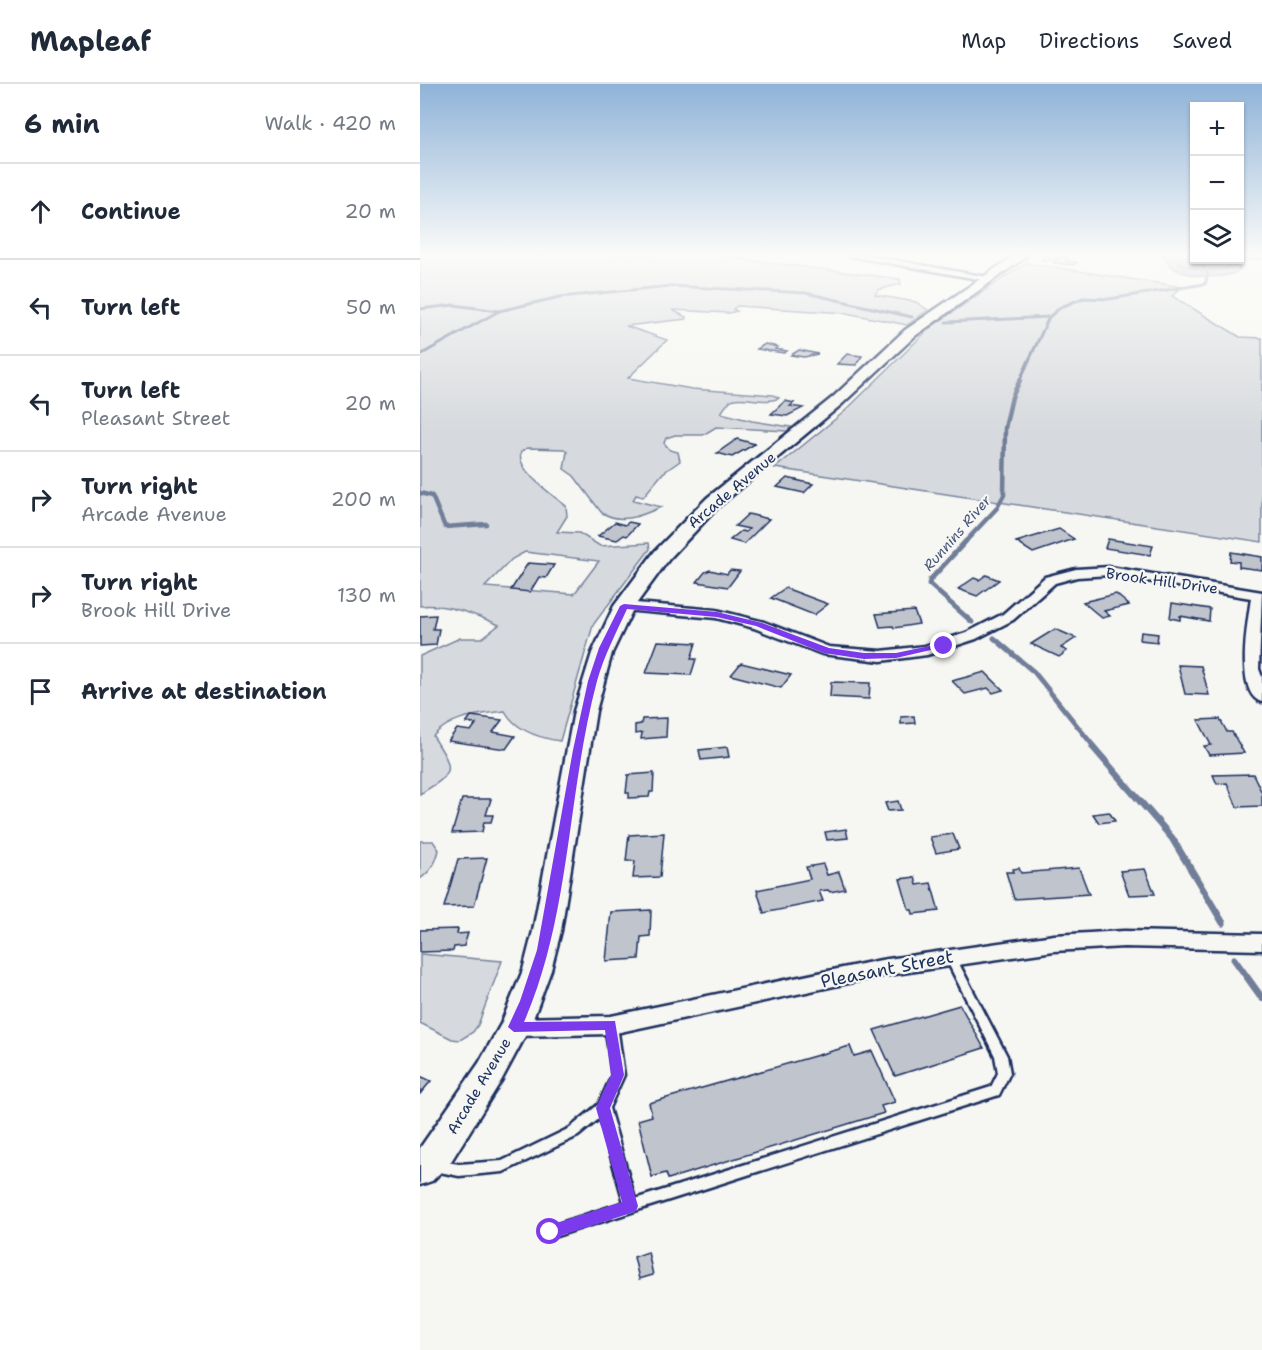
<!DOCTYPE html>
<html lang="en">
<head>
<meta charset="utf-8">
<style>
  :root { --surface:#fff; --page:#f2f2f3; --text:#1f2937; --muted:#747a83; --line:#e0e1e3 }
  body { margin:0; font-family:"Shantell Sans",sans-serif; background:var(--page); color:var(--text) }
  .controls { position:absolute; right:18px; top:18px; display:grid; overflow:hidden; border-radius:0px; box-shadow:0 2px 4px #0004 }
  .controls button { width:54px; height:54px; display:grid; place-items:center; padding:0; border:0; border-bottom:2px solid var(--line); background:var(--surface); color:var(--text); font:30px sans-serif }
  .stop { position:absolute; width:18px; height:18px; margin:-14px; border:4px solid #7c3aed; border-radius:50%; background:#fff }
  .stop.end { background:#7c3aed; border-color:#fff; box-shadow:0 2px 6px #0008 }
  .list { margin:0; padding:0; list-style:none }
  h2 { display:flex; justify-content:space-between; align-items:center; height:78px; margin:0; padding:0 24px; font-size:26px }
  h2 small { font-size:20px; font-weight:400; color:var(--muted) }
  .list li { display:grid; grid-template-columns:39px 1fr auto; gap:18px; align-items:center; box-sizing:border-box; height:96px; padding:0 24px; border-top:2px solid var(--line) }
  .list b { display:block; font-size:22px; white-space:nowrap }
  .list p { margin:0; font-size:20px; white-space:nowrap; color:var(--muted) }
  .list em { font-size:20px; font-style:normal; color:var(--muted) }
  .icon { flex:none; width:33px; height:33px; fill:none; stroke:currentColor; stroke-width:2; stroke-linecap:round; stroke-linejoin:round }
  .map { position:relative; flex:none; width:842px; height:1266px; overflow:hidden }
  header { display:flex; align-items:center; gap:36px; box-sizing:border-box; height:84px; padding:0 30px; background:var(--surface); border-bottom:2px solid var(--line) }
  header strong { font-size:28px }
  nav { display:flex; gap:33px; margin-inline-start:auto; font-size:21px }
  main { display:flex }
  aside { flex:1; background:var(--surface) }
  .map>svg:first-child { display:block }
  .green { fill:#d6d9dd; stroke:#78849e; stroke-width:1.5; fill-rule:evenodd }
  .water { fill:#abb2c0; stroke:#717e99; stroke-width:1.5 }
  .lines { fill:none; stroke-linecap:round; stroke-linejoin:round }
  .shore { stroke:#556385; stroke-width:1.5 }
  .stream-far3 { stroke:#717e99; stroke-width:3 }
  .stream-far2 { stroke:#717e99; stroke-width:4.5 }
  .stream-far1 { stroke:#717e99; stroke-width:5 }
  .stream { stroke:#717e99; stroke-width:7 }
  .building { fill:#c0c4cd; stroke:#1b2f5e; stroke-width:1.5 }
  .service-casing { stroke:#1b2f5e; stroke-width:5 }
  .minor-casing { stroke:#1b2f5e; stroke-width:5 }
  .secondary-casing { stroke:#1b2f5e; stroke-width:5 }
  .service { fill:#f6f6f2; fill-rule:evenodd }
  .minor { fill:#f6f6f2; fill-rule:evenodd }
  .secondary { fill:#f6f6f2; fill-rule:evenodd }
  .route { fill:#7c3aed }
  .labels { text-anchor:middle; stroke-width:4.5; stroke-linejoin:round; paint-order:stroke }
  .far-water-label { font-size:14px; font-style:italic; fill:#46567b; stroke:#f6f6f2 }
  .street-label { font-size:15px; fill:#1b2f5e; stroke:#f6f6f2 }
  .near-street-label { font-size:18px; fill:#1b2f5e; stroke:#f6f6f2 }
</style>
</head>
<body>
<header>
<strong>Mapleaf</strong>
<nav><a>Map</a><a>Directions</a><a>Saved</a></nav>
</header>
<main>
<aside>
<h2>6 min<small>Walk · 420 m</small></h2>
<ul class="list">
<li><svg class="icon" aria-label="ahead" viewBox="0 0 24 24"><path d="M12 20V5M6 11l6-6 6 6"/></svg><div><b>Continue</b></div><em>20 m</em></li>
<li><svg class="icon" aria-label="left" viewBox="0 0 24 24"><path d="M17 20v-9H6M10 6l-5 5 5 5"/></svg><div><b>Turn left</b></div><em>50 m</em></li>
<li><svg class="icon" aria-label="left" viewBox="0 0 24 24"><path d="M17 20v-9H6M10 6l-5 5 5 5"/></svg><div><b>Turn left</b><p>Pleasant Street</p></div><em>20 m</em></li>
<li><svg class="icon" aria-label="right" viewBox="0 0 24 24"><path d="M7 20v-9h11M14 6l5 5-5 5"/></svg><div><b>Turn right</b><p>Arcade Avenue</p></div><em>200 m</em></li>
<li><svg class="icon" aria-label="right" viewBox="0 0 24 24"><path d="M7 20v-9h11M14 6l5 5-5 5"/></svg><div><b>Turn right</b><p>Brook Hill Drive</p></div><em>130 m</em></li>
<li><svg class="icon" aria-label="arrive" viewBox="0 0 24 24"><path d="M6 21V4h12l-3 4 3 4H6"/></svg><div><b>Arrive at destination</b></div></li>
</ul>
</aside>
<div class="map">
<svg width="842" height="1266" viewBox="0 0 842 1266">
  <rect width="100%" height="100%" fill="#f6f6f2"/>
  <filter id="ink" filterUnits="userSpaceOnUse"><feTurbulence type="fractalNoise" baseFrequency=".0167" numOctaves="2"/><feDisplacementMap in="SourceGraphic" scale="12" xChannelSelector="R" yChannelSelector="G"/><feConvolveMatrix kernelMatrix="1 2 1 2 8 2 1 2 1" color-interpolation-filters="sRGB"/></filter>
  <g filter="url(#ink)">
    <g class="green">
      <path d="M 0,172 L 296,172 L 480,195 L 481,200 L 458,206 L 455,211 L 496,218 L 508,226 L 487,241 L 426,229 L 317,222 L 313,225 L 317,227 L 309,229 L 252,226 L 266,233 L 266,235 L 206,242 L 247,256 L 208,294 L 272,305 L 353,311 L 359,314 C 346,321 319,310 310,317 C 308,319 303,326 301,329 L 332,337 L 371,343 L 367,347 L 296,343 L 283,351 L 255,351 L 246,354 L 244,359 L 250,366 L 258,368 L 260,377 L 243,389 L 223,413 L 216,411 L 213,416 L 241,423 C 221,432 201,441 181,428 L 154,392 L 144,385 L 147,368 L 144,365 L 107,364 L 101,368 C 95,386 134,412 146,422 L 147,432 L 137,448 L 159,449 L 180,462 L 229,459 L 230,465 L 173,541 L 140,657 C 119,654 96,647 85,627 C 58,631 33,631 13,652 C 35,687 36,688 0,710 L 0,572 L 40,554 L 62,554 L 79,541 C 57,531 25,519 0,522 ZM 105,468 L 179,477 L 154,510 L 65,503 L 92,475 Z"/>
      <polygon points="606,179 762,203 752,212 820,253 842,254 842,458 355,384 424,328 511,243"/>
      <path d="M 0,757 L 13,757 L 19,766 C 16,779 11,787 0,795 Z"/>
      <polygon points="0,870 82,877 58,941 53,948 40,956 32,955 0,939"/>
    </g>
    <path class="water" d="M 744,172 L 774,172 L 774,176 L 820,176 L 820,172 L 842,172 L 842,175 L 815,177 L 820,185 C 808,197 771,193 757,186 C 751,183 747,177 744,172 Z"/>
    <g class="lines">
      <path class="shore" d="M 751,172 C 766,187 788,188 808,185 L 810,176"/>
      <g class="stream-far3">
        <polyline points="0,225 34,221 79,227"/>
        <polyline points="526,238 629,233"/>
        <polyline points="0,271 79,227 140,213 251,202 386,209 492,233"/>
        <polyline points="599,298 629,233 641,223 663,214 689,215 785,200 788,190 779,176"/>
      </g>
      <g class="stream-far2">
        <polyline points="0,409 12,412 25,443 66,440"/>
        <polyline points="545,458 577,424 584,411 585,344 592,313 600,296"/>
      </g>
      <g class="stream-far1">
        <polyline points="546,457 510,496 509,500 552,538"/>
        <polyline points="574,554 614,588 675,664"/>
      </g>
      <g class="stream">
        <polyline points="673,663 752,754 803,839"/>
        <polyline points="814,875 842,914"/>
      </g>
    </g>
    <g class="building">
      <polygon points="625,172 648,173 646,177 657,178 654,181 634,179 637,176 622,176"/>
      <polygon points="345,260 358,263 355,265 367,267 364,269 337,265"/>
      <polygon points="379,266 398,270 384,273 371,271"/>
      <polygon points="427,270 442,272 436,281 417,280"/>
      <polygon points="365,317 374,319 370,322 383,324 367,332 351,330"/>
      <polygon points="317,355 335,360 312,373 297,369"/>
      <polygon points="367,394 393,400 384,409 357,403"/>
      <polygon points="328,430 349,435 324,460 310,456 321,447 326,448 329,445 315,442"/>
      <polygon points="195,438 205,441 209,438 218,440 207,452 204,451 197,456 178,452"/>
      <polygon points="639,445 654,455 613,469 596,458"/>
      <polygon points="688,455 733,462 730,471 685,464"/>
      <polygon points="811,468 842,473 842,486 819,483 819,478 810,477"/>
      <polygon points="108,479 134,481 126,494 119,493 110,508 91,506"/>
      <polygon points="290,486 307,490 310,486 320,487 308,503 277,498 285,488"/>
      <polygon points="566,491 579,496 557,512 538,505 554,494 559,496"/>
      <polygon points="365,504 408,520 394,531 351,514"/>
      <polygon points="696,510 709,521 684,527 690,532 682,534 663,518"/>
      <polygon points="752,519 790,525 789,537 760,532 760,536 750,534"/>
      <polygon points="494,527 499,540 474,544 473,542 460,543 456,530"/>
      <polygon points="16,531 13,545 19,545 16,561 0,562 0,532"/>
      <polygon points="635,545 656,554 641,564 647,567 639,573 611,560"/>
      <polygon points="721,548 738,550 737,558 720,556"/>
      <polygon points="238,557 276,559 271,575 276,575 271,591 226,589"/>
      <polygon points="321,579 371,591 361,604 311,591"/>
      <polygon points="758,581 781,582 789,611 765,610"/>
      <polygon points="565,588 583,606 573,609 568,604 545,610 532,597"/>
      <polygon points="411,598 450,599 449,615 410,613"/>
      <polygon points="51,632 82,636 73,648 95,652 86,665 28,657 37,645 51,647 56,640 46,639"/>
      <polygon points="494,632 495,639 481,640 481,633"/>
      <polygon points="247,634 246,653 221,655 222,649 215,650 215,641 221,640 222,635"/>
      <polygon points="800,635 807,648 812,648 824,669 789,671 784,662 791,661 778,636"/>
      <polygon points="307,663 309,673 281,676 279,666"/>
      <polygon points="234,689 233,708 230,708 229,713 209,714 209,709 206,709 208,691"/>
      <polygon points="833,690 842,709 842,722 817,723 807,699 797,700 793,691"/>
      <polygon points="42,715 71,715 66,731 73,731 71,738 64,738 62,748 32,749"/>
      <polygon points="478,717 481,726 468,727 465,719"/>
      <polygon points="689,728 695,737 679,739 673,730"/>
      <polygon points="426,745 428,754 407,756 405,748"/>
      <polygon points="244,749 240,793 213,794 215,777 206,777 209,751"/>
      <polygon points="533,750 539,765 516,769 510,753"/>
      <polygon points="67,774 54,822 24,823 38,775"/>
      <polygon points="403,780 407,791 419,788 425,805 410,808 408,806 399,807 403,817 344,829 337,806 390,795 386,783"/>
      <polygon points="599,784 601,789 659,784 669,810 594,815 586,788 594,788 593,785"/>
      <polygon points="725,785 735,810 709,811 700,787"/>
      <polygon points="495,793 497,801 511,799 519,827 493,830 492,826 489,826 480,795"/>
      <polygon points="231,826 230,852 221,853 219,875 186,877 191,828"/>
      <polygon points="38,845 37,850 48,849 44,862 34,863 33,867 0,868 0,846"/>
      <polygon points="540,921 564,964 475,992 454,946"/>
      <polygon points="430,962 434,972 452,967 475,1018 461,1022 464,1029 248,1095 246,1089 232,1093 218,1036 232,1032 229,1019"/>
      <polygon points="0,992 11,997 0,1010"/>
      <polygon points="228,1168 233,1191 219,1195 214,1173"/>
    </g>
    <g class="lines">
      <g class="service-casing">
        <polygon id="service" points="530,869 534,870 587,972 590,989 579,1011 130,1154 125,1152 124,1148 125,1144 204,1118 180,1034 158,1052 83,1088 39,1092 10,1086 8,1082 10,1078 14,1076 39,1080 82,1077 150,1044 179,1020 192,991 185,941 187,938 191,937 195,938 197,941 204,991 189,1024 215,1115 571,1003 578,989 575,972 525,873 526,870"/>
      </g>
      <g class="minor-casing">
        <g id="minor">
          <polygon points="430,172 450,172 573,194 569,197"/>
          <path d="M 690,483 L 842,508 L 839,585 L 842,593 L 842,618 C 814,611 828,536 831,514 L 690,491 L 657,493 L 635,499 L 593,536 L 556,555 L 507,571 L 461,577 L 402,570 L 334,544 L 296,534 L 204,526 L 197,522 L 204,518 L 296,526 L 344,538 L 409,563 L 461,567 L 505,562 L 546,549 L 583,530 L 625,493 L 656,485 Z"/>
          <polygon points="704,847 842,850 842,866 704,863 634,867 461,892 191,950 95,952 87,949 84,943 87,937 95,934 191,932 461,876 634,851"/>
        </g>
      </g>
      <g class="secondary-casing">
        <polygon id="secondary" points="594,172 607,172 495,252 422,320 299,422 249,475 214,523 192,569 176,627 141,847 131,886 110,943 81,997 30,1079 12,1097 0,1101 0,1064 59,979 81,940 103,886 113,847 154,627 172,569 194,522 235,467 287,414 412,314 485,246"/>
      </g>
      <use href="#service" class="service"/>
      <use href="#minor" class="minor"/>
      <use href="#secondary" class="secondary"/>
    </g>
  </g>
  <linearGradient id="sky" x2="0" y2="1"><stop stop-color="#8fb3d8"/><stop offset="0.49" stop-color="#fbfbf9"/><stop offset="1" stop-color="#fbfbf9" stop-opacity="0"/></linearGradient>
  <rect width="842" height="349" fill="url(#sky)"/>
  <path class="route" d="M 204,520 L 297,528 L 342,539 L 409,564 L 444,569 L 476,569 L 524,559 L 528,562 L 476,574 L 444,575 L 404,569 L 336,542 L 297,533 L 207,525 C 196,549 184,572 177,597 C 147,709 151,831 104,938 L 195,937 L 204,991 L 190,1024 L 218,1122 L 216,1127 L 211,1129 L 130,1155 L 125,1153 L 123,1148 L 125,1143 L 202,1118 L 176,1024 L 191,991 L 185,946 L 94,948 L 88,943 L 100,917 L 117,866 L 153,666 L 168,597 L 179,564 L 200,522 Z"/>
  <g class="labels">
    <g class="far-water-label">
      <text transform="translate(537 449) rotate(-49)" y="5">Runnins River</text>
    </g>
    <g class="street-label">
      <text transform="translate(312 406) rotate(-40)" y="5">Arcade Avenue</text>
      <text transform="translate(742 497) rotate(8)" y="5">Brook Hill Drive</text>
      <text transform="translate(59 1002) rotate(-59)" y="5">Arcade Avenue</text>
    </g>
    <g class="near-street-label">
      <text transform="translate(467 885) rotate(-11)" y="6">Pleasant Street</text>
    </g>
  </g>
</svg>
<div class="controls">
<button>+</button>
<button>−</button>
<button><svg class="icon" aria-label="layers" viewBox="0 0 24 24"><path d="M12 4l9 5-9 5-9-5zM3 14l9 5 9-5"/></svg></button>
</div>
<div class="stop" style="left:130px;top:1148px"></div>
<div class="stop end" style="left:524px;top:562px"></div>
</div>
</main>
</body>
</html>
